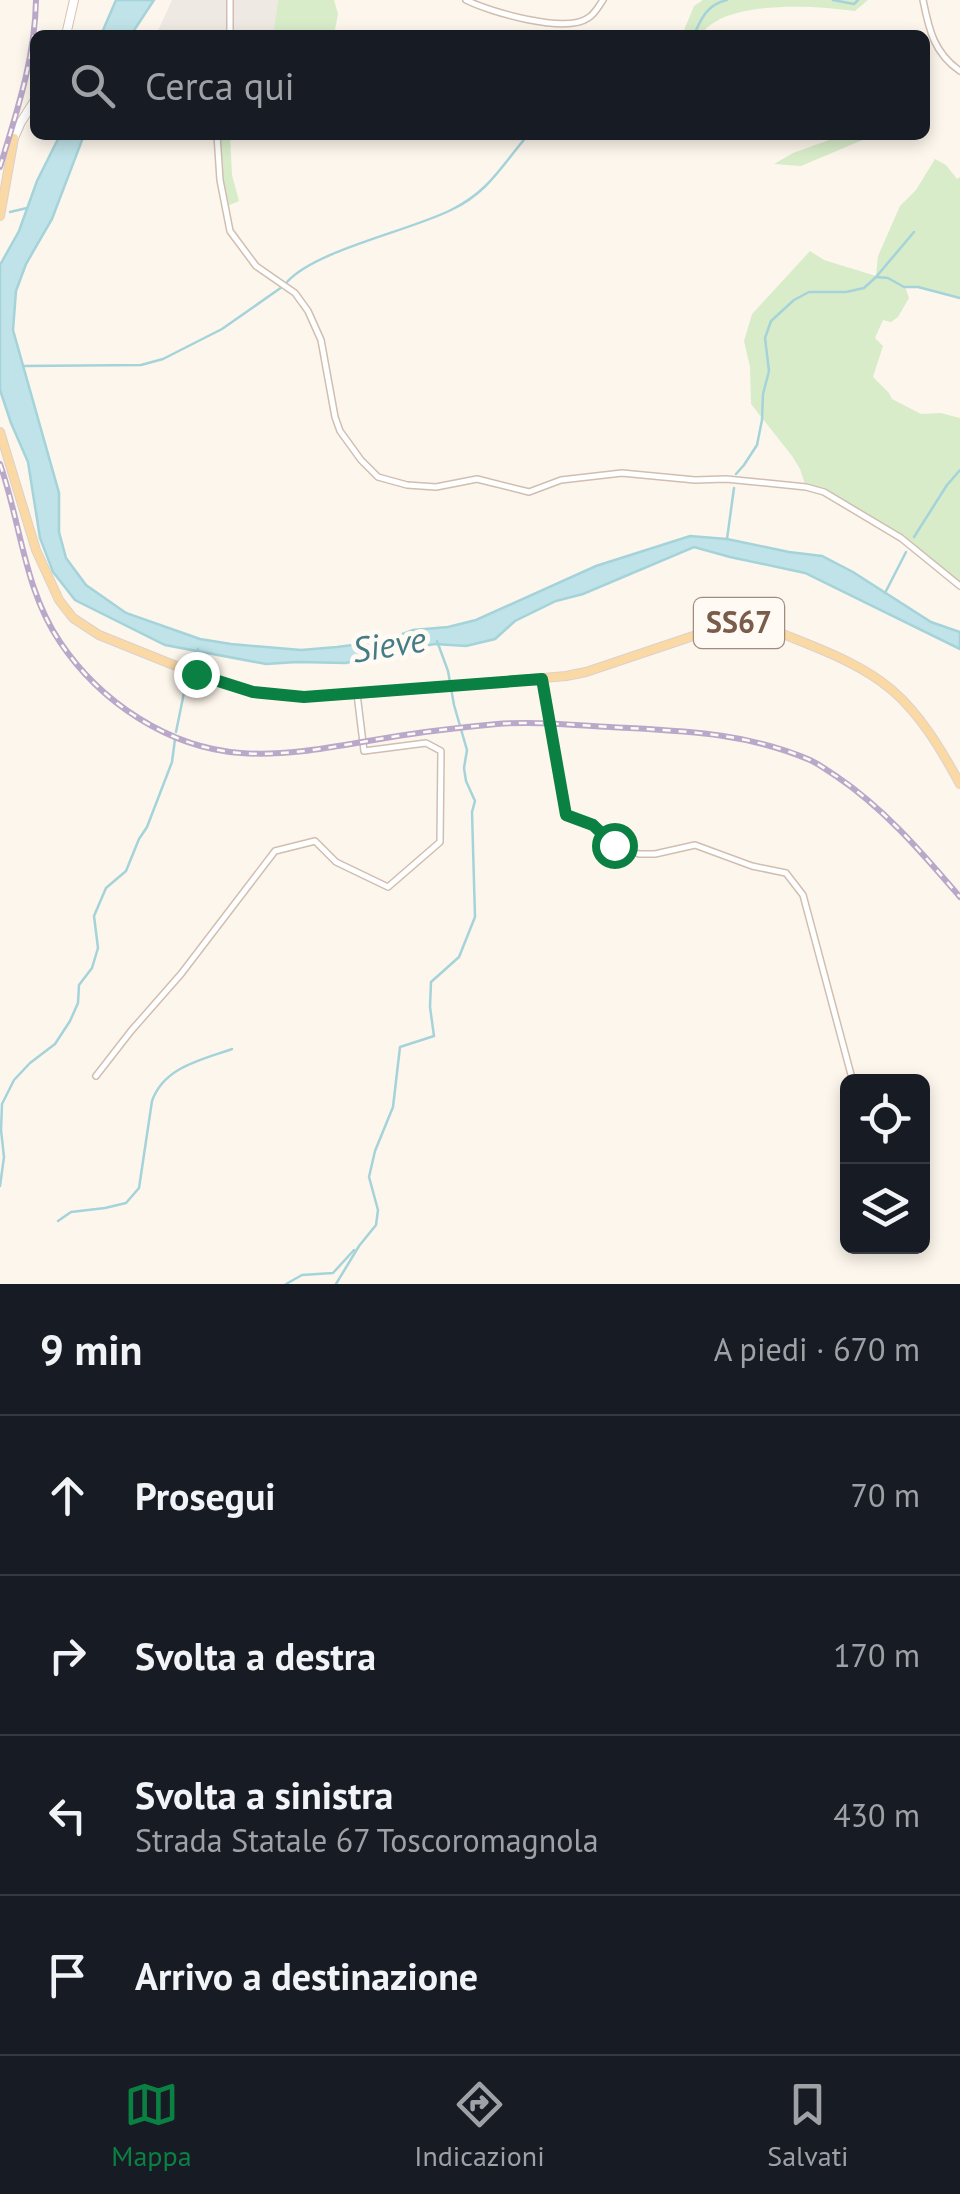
<!DOCTYPE html>
<html lang="it">
<head>
<meta charset="utf-8">
<style>
  :root { --surface:#171b24; --page:#20242c; --text:#f1f3f6; --muted:#9ea1a6; --line:#363941; --accent:#0b8043 }
  body { margin:0; font-family:"PT Sans",sans-serif; background:var(--page); color:var(--text) }
  .controls { position:absolute; right:30px; bottom:30px; display:grid; overflow:hidden; border-radius:15px; box-shadow:0 5px 15px #0003 }
  .controls button { width:90px; height:90px; display:grid; place-items:center; padding:0; border:0; border-bottom:2px solid var(--line); background:var(--surface); color:var(--text); font:50px sans-serif }
  .stop { position:absolute; width:30px; height:30px; margin:-22px; border:8px solid #0b8043; border-radius:50%; background:#fff }
  .stop.end { background:#0b8043; border-color:#fff; box-shadow:0 2px 10px #0008 }
  .list { margin:0; padding:0; list-style:none }
  h2 { display:flex; justify-content:space-between; align-items:center; height:130px; margin:0; padding:0 40px; font-size:42px }
  h2 small { font-size:32px; font-weight:400; color:var(--muted) }
  .list li { display:grid; grid-template-columns:65px 1fr auto; gap:30px; align-items:center; box-sizing:border-box; height:160px; padding:0 40px; border-top:2px solid var(--line) }
  .list b { display:block; font-size:38px; white-space:nowrap }
  .list p { margin:0; font-size:32px; white-space:nowrap; color:var(--muted) }
  .list em { font-size:32px; font-style:normal; color:var(--muted) }
  .icon { flex:none; width:55px; height:55px; fill:none; stroke:currentColor; stroke-width:2; stroke-linecap:round; stroke-linejoin:round }
  .map { position:relative; flex:none; width:960px; height:1284px; overflow:hidden }
  .search { position:absolute; background:var(--surface); box-shadow:0 5px 15px #0003; left:30px; right:30px; top:30px; height:110px; display:flex; align-items:center; gap:25px; box-sizing:border-box; padding:0 35px; border-radius:15px; color:var(--muted); font-size:38px }
  .sheet { height:770px; background:var(--surface) }
  nav { display:flex; justify-content:space-around; align-items:center; box-sizing:border-box; height:140px; border-top:2px solid var(--line); background:var(--surface); font-size:28px; color:var(--muted) }
  nav a { display:grid; justify-items:center; gap:5px }
  nav .on { color:var(--accent) }
  .map>svg:first-child { display:block }
  .industrial { fill:#efe9e4 }
  .green { fill:#d8ecc9 }
  .water { fill:#bfe3e8; stroke:#a5d3da; stroke-width:2.5 }
  .lines { fill:none; stroke-linecap:round; stroke-linejoin:round }
  .stream { stroke:#a5d3da; stroke-width:2.5 }
  .street-casing { stroke:#d1beb0; stroke-width:8 }
  .secondary-casing { stroke:#d6c0b0; stroke-width:10 }
  .primary-casing { stroke:#dad1cd; stroke-width:10 }
  .street { stroke:#fff; stroke-width:5 }
  .secondary { stroke:#fff; stroke-width:8 }
  .primary { stroke:#fbd9a5; stroke-width:8 }
  .rail-casing { stroke:#b9a8c9; stroke-width:6 }
  .rail { stroke:#fffaf3; stroke-width:2.5; stroke-dasharray:8; stroke-linecap:butt }
  .route { stroke:#0b8043; stroke-width:12 }
  .labels { text-anchor:middle; stroke-width:10; stroke-linejoin:round; paint-order:stroke }
  .shield { fill:#fffaf3; stroke:#a28b7f; stroke-width:2.5 }
  .shield-label { font-size:30px; font-weight:bold; fill:#7a5c4d }
  .water-label { font-size:35px; font-style:italic; fill:#437c86; stroke:#fffaf3 }
</style>
</head>
<body>
<div class="map">
<svg width="960" height="1284" viewBox="0 0 960 1284">
  <rect width="100%" height="100%" fill="#fdf6ec"/>
  <polygon class="industrial" points="172,0 278,0 273,35 156,35"/>
  <g class="green">
    <polygon points="278,0 334,0 338,14 334,35 273,35"/>
    <path d="M 703,0 L 868,0 L 855,11 C 811,5 723,0 701,35 L 682,35 L 694,6 Z"/>
    <polygon points="217,135 230,135 232,175 239,201 225,207"/>
    <polygon points="843,135 870,135 865,139 801,166 774,164 793,153"/>
    <path d="M 935,159 L 946,165 L 957,179 L 960,177 L 960,298 L 918,287 L 905,287 L 909,298 L 898,317 L 891,322 L 883,320 L 875,338 L 883,346 L 873,377 L 889,393 L 892,399 L 921,414 L 941,413 L 960,418 L 960,586 C 917,551 859,503 806,487 L 800,469 L 792,456 L 751,404 L 750,367 L 744,341 L 752,314 L 810,251 L 824,260 L 876,276 L 878,256 L 900,206 L 916,190 Z"/>
  </g>
  <g class="water">
    <polygon points="116,0 154,0 131,35 101,35"/>
    <polygon points="60,135 84,135 52,219 26,264 16,291 13,330 59,493 59,532 66,558 86,585 126,613 200,639 231,644 301,650 337,647 384,641 413,630 448,627 476,620 596,566 690,536 727,539 789,552 822,556 853,572 931,622 960,632 960,649 805,573 730,557 694,547 583,594 556,601 515,621 495,639 466,646 435,644 381,654 346,663 297,662 266,664 165,645 75,600 53,572 40,538 28,462 11,423 0,390 0,265 19,231 37,181"/>
  </g>
  <g class="lines">
    <g class="stream">
      <polyline points="833,0 854,4 858,0"/>
      <path d="M 694,35 C 701,18 708,4 727,0"/>
      <polyline points="10,212 27,208"/>
      <polyline points="876,277 914,232"/>
      <path d="M 287,282 C 316,250 409,231 451,210 C 489,192 502,165 528,135"/>
      <polyline points="23,366 141,365 163,359 222,329 282,287"/>
      <polyline points="736,474 744,465 757,445 762,420 763,394 769,371 765,338 771,321 794,300 809,292 846,292 864,288 876,277 888,278 904,287 918,287 960,298"/>
      <polyline points="914,537 947,485 960,470"/>
      <polyline points="727,539 734,488"/>
      <polyline points="885,593 906,552"/>
      <polyline points="191,666 198,649"/>
      <polyline points="176,732 187,678"/>
      <polyline points="0,1186 4,1157 1,1130 2,1104 14,1080 30,1063 55,1044 70,1021 78,1003 79,985 92,968 98,948 94,916 106,888 126,871 139,839 147,827 172,762 175,739"/>
      <path d="M 58,1221 L 71,1212 L 105,1208 L 126,1203 L 139,1188 L 152,1101 C 164,1067 201,1060 232,1049"/>
      <polyline points="286,1284 302,1275 333,1273 354,1250"/>
      <polyline points="336,1284 359,1246 376,1225 378,1210 369,1177 375,1151 393,1107 400,1047 434,1036 430,1007 431,982 459,957 475,917 472,812 475,801 466,781 464,768 467,750 454,705 448,671 437,641"/>
    </g>
    <g class="street-casing">
      <g id="street">
        <polyline points="230,0 230,35"/>
        <path d="M 466,0 C 490,12 565,34 588,18 C 595,14 598,7 603,0"/>
        <path d="M 923,0 C 929,30 934,53 960,71"/>
        <polyline points="217,135 220,180 230,231 256,266 295,293 308,311 321,340 335,417 340,431 361,460 378,477 407,485 436,487 477,479 529,492 561,480 622,473 695,480 726,479 806,487 824,492 901,538 960,586"/>
        <polyline points="542,679 565,815 593,825 614,845 639,854 655,854 695,845 752,866 786,873 803,895 853,1082"/>
        <polyline points="96,1076 131,1031 181,974 275,851 315,841 336,862 388,887 440,842 441,751 426,743 364,751 357,694"/>
      </g>
    </g>
    <g class="secondary-casing">
      <g id="secondary">
        <polyline points="66,35 74,0"/>
        <polyline points="14,138 21,122 35,100"/>
      </g>
    </g>
    <g class="primary-casing">
      <g id="primary">
        <polyline points="0,216 14,138"/>
        <path d="M 0,432 L 36,550 L 59,600 L 73,618 L 99,635 L 196,674 L 253,692 L 305,697 L 357,694 L 566,676 L 586,672 L 726,625 C 740,622 752,624 766,627 C 808,645 857,660 892,690 C 921,715 942,751 960,784"/>
      </g>
    </g>
    <use href="#street" class="street"/>
    <use href="#secondary" class="secondary"/>
    <use href="#primary" class="primary"/>
    <g class="rail-casing">
      <g id="rail">
        <path d="M 0,167 C 17,111 35,58 36,0"/>
        <path d="M 0,464 C 21,524 24,589 60,642 C 100,702 169,748 241,753 C 282,756 322,749 362,742 C 406,734 452,728 497,724 C 535,721 572,725 610,727 C 679,731 746,732 810,760 C 819,764 828,771 836,776 C 885,809 922,853 960,897"/>
      </g>
    </g>
    <use href="#rail" class="rail"/>
  </g>
  <g class="lines">
    <polyline class="route" points="196,674 253,692 304,697 542,679 566,815 593,825 614,845"/>
  </g>
  <g class="labels">
    <rect class="shield" x="694" y="598" width="90" height="50" rx="8"/>
    <g class="shield-label">
      <text x="739" y="633">SS67</text>
    </g>
    <g class="water-label">
      <text transform="translate(389 645) rotate(-9)" y="12">Sieve</text>
    </g>
  </g>
</svg>
<div class="controls">
<button><svg class="icon" aria-label="locate" viewBox="0 0 24 24"><circle cx="12" cy="12" r="6"/><path d="M12 2v4M12 18v4M2 12h4M18 12h4"/></svg></button>
<button><svg class="icon" aria-label="layers" viewBox="0 0 24 24"><path d="M12 4l9 5-9 5-9-5zM3 14l9 5 9-5"/></svg></button>
</div>
<div class="stop" style="left:614px;top:845px"></div>
<div class="stop end" style="left:196px;top:674px"></div>
<div class="search"><svg class="icon" aria-label="search" viewBox="0 0 24 24"><circle cx="10" cy="10" r="6"/><path d="M15 15l6 6"/></svg>Cerca qui</div>
</div>
<section class="sheet">
<h2>9 min<small>A piedi · 670 m</small></h2>
<ul class="list">
<li><svg class="icon" aria-label="ahead" viewBox="0 0 24 24"><path d="M12 20V5M6 11l6-6 6 6"/></svg><div><b>Prosegui</b></div><em>70 m</em></li>
<li><svg class="icon" aria-label="right" viewBox="0 0 24 24"><path d="M7 20v-9h11M14 6l5 5-5 5"/></svg><div><b>Svolta a destra</b></div><em>170 m</em></li>
<li><svg class="icon" aria-label="left" viewBox="0 0 24 24"><path d="M17 20v-9H6M10 6l-5 5 5 5"/></svg><div><b>Svolta a sinistra</b><p>Strada Statale 67 Toscoromagnola</p></div><em>430 m</em></li>
<li><svg class="icon" aria-label="arrive" viewBox="0 0 24 24"><path d="M6 21V4h12l-3 4 3 4H6"/></svg><div><b>Arrivo a destinazione</b></div></li>
</ul>
</section>
<nav>
<a class="on"><svg class="icon" aria-label="map" viewBox="0 0 24 24"><path d="M3 6l6-2 6 2 6-2v14l-6 2-6-2-6 2zM9 4v14M15 6v14"/></svg>Mappa</a>
<a><svg class="icon" aria-label="directions" viewBox="0 0 24 24"><path d="M12 3l9 9-9 9-9-9zM9 14v-3h6M13 9l2 2-2 2"/></svg>Indicazioni</a>
<a><svg class="icon" aria-label="saved" viewBox="0 0 24 24"><path d="M7 4h10v16l-5-4-5 4z"/></svg>Salvati</a>
</nav>
</body>
</html>
